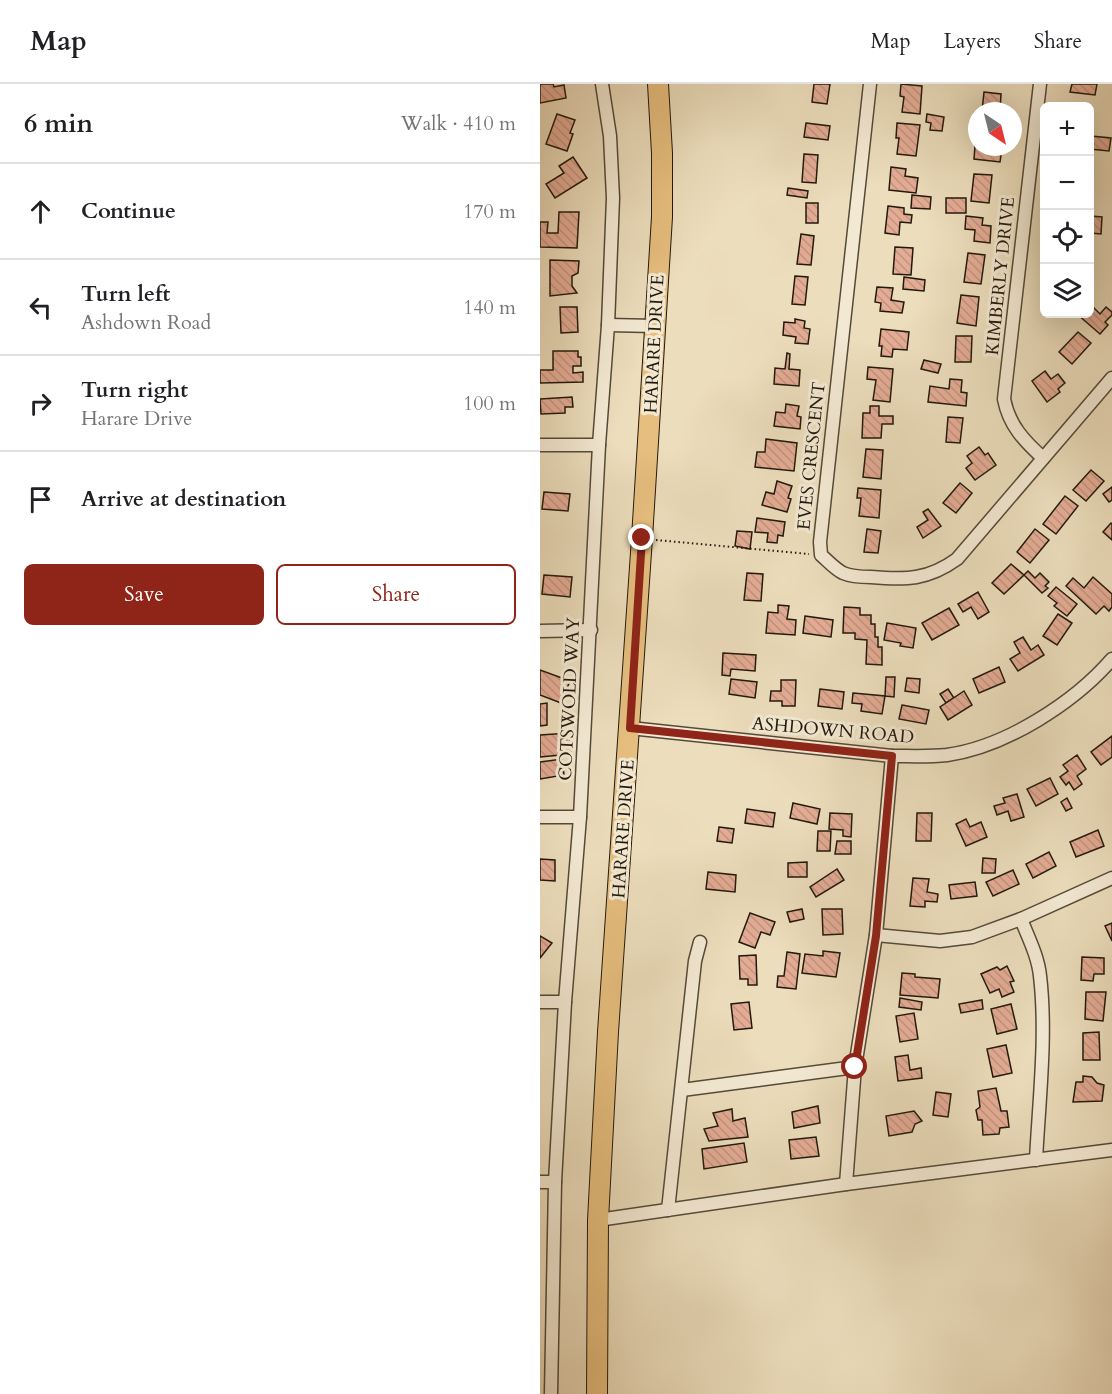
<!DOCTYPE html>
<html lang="en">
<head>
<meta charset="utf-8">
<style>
  :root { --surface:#fff; --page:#f2f2f2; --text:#202124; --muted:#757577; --line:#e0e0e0; --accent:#8f2418 }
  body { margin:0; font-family:Cardo,serif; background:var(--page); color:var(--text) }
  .controls { position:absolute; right:18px; top:18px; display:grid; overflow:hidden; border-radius:9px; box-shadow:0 6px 24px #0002 }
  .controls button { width:54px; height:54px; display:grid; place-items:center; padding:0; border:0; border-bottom:2px solid var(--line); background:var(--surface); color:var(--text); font:30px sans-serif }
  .compass { position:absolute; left:428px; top:18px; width:54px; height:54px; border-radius:50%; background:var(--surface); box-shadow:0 6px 24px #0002; rotate:145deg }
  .stop { position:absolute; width:18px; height:18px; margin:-14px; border:4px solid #8f2418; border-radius:50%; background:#fff }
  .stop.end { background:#8f2418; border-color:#fff; box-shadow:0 2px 6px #0008 }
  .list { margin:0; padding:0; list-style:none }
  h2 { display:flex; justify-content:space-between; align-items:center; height:78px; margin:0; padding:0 24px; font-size:26px }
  h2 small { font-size:20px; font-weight:400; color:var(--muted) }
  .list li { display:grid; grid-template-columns:39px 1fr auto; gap:18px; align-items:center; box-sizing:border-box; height:96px; padding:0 24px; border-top:2px solid var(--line) }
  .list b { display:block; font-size:22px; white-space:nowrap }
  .list p { margin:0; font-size:20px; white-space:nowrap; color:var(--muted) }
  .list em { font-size:20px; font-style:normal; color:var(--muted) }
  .actions { display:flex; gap:12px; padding:18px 24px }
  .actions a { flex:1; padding:14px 0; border:2px solid var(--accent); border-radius:9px; text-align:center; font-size:21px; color:var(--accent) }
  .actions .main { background:var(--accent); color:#fff }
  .icon { flex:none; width:33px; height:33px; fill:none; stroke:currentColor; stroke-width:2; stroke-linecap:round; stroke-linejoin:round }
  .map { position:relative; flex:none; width:572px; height:1310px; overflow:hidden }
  header { display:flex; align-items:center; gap:36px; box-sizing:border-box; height:84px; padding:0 30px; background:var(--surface); border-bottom:2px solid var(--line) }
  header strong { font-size:28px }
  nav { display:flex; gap:33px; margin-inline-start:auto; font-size:21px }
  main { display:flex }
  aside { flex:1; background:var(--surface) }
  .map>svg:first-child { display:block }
  .building { fill:url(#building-back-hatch); stroke:#22190d; stroke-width:1.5 }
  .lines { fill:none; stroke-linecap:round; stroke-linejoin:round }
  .street-casing { stroke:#544a39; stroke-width:15 }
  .primary-casing { stroke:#22190d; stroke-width:22 }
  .path { stroke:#22190d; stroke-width:2; stroke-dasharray:1.5 3; stroke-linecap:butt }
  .street { stroke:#f3e9d3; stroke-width:12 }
  .primary { stroke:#e6be7e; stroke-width:20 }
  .route { stroke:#8f2418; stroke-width:8 }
  .labels { text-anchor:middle; stroke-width:6; stroke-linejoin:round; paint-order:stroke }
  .street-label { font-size:18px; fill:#22190d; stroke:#f3e9d3 }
</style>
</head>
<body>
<header>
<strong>Map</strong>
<nav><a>Map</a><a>Layers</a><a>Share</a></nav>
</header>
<main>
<aside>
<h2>6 min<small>Walk · 410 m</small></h2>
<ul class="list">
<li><svg class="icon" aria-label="ahead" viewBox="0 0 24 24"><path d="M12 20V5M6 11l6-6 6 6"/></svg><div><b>Continue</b></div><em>170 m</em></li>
<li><svg class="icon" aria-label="left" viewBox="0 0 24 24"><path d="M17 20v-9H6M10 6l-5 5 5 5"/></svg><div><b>Turn left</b><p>Ashdown Road</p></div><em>140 m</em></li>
<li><svg class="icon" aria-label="right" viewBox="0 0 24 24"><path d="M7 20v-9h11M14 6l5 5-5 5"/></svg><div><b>Turn right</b><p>Harare Drive</p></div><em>100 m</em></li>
<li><svg class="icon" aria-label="arrive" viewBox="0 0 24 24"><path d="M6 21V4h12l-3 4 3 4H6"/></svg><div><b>Arrive at destination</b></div></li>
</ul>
<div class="actions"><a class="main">Save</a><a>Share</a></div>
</aside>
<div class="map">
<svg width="572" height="1310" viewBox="0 0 572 1310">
  <defs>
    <pattern id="building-back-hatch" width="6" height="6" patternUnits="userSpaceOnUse" patternTransform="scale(1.5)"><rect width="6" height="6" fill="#e4ac95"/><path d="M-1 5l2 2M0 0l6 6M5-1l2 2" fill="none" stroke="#c3937f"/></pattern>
  </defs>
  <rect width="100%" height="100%" fill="#ecddbc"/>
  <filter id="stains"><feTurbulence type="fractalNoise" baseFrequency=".00333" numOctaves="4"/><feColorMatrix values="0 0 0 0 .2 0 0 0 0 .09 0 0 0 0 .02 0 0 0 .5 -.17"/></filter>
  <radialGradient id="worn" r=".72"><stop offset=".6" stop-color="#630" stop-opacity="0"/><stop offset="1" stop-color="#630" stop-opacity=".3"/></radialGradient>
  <g class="building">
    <polygon points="0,0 13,0 14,3 24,1 26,14 0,19"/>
    <polygon points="274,0 290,0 287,20 272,18"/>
    <polygon points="361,0 382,2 380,30 362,28 364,13 360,12"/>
    <polygon points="532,0 557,0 555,11 530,8"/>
    <polygon points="444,8 461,10 460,27 442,27"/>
    <polygon points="17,30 35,36 30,49 33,50 27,67 6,60"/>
    <polygon points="387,30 404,33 402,47 390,46 391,39 386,38"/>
    <polygon points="266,39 290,42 288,56 264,53"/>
    <polygon points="357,39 380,41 376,72 357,70 359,54 356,54"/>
    <polygon points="551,52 571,54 569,67 550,65"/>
    <polygon points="435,62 462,65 460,78 434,75"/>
    <polygon points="264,70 278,71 276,99 262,98"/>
    <polygon points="33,73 47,94 15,114 6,100 24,89 19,82"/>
    <polygon points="351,83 366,85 365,92 378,94 376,109 349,106"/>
    <polygon points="434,90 452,91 449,119 431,117"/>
    <polygon points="248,104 268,107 267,114 247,111"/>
    <polygon points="372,111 391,113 390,125 371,124"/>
    <rect x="406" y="114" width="20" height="15"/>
    <rect x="266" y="119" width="12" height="20"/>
    <polygon points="348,122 364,124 364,130 372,131 371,139 360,138 359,151 345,149"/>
    <polygon points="19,128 39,128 37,164 0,163 0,138 8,138 7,149 18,149"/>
    <polygon points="426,132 443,134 442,141 451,142 450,159 434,157 435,146 425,145"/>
    <polygon points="551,132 562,133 561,150 550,149"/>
    <polygon points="261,150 274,152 271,181 257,180"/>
    <polygon points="355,163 373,164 371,191 353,190"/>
    <polygon points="428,169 445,171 441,200 424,198"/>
    <polygon points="10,176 39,177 38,189 32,192 32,202 37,209 10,212"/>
    <polygon points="255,192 268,193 265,221 252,220"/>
    <polygon points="364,193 385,196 384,207 363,205"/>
    <polygon points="337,203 353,204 351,216 364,218 362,229 340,227 341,219 335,218"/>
    <polygon points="421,211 439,213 436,242 417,239"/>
    <polygon points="550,220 560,230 566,223 572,228 572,231 565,238 568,241 560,250 537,230 550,230"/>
    <polygon points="20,223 37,223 38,248 21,249"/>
    <polygon points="255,235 265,237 264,244 270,245 268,260 255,259 256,253 243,251 244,238 255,239"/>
    <polygon points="341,245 369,248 367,266 353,265 352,273 341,272 342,262 339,262"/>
    <polygon points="538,248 551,259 532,280 519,268"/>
    <polygon points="416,252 432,252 431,278 415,278"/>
    <polygon points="13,267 38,267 38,273 41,273 41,282 33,282 33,289 43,288 43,298 0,299 0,286 13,286"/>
    <polygon points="247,269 250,270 249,285 260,286 259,302 234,300 235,284 245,285"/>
    <polygon points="384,276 401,280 398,289 381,285"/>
    <polygon points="328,283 353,285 350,318 333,316 336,296 327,295"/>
    <polygon points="505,287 511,295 518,290 525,299 518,305 520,308 507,318 492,297"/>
    <polygon points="410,295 422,296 421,308 427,309 426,322 388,318 390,302 409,305"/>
    <polygon points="32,313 33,323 25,323 25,329 1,330 0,315"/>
    <polygon points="246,320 259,322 257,332 261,333 260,345 234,342 236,328 245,329"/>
    <polygon points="330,322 339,322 339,332 353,332 353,340 342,340 341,354 322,354 323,329 330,329"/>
    <polygon points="408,333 423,334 420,359 406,358"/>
    <polygon points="226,355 257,359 254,387 215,383 217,368 225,368"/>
    <polygon points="439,363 445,371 448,369 456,381 435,396 426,384 432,379 427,372"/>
    <polygon points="326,365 343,366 341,395 323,393"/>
    <polygon points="551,386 564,397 546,417 533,406"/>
    <polygon points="237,397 252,402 248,414 251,415 247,428 222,421 226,408 234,410"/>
    <polygon points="420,399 432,409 416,429 403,419"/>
    <polygon points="572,403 572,416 569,418 563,410"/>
    <polygon points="318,404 341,406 339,434 319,432 321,414 317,414"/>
    <polygon points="4,408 30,410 28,427 2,425"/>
    <polygon points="525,412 538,422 516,450 503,440"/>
    <polygon points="388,425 401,442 383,454 377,443 388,436 383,428"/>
    <polygon points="217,434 245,438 243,452 238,451 237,459 227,458 228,449 215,448"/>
    <polygon points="571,439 572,440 572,456 563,448"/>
    <polygon points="327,445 341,447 338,469 324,468"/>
    <polygon points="495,445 509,456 490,479 477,468"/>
    <polygon points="197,447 212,448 210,465 195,462"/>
    <polygon points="471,480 484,491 464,510 452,499"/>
    <polygon points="488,487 495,494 500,489 509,498 505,502 508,504 502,509 484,491"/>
    <polygon points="207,489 223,490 221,517 204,516"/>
    <polygon points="4,491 32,493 30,513 2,510"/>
    <polygon points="553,493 572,510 572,523 569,527 564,522 556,530 526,502 533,494 544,504"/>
    <polygon points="516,503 537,520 527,532 514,522 517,519 508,512"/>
    <polygon points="438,508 449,528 438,535 431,523 423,528 418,520"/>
    <polygon points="238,521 249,522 247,535 256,536 255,551 226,549 228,528 238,529"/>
    <polygon points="304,523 320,524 320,531 331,531 331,540 335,540 335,553 338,553 338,563 342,563 342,581 326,580 327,556 315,555 315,549 303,549"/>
    <polygon points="409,524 419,541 392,556 382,539"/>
    <polygon points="518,530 532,539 517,561 503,552"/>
    <polygon points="265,532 293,536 291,553 263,549"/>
    <polygon points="347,539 376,544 373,564 360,562 361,559 344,556"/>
    <polygon points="483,553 491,566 498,561 504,571 478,587 470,575 480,569 474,558"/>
    <polygon points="183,569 216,571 215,587 191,585 190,592 182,591"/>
    <polygon points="459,583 465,598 439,609 433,595"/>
    <polygon points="0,586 30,597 21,619 0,611"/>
    <polygon points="346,593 355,593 354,613 345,612"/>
    <polygon points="367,594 380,595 379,609 365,607"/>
    <polygon points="191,595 217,598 215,614 189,610"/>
    <polygon points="241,596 256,596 255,622 242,622 242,617 230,617 231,607 241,607"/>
    <polygon points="280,605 304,608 302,625 278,622"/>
    <polygon points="408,605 414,614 406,619 400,610"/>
    <polygon points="424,607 432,621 408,636 400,623"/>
    <polygon points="313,609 345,612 342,630 321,627 322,620 312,619"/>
    <polygon points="7,619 7,641 0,642 0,620"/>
    <polygon points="362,621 389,626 386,640 359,635"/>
    <polygon points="29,649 31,670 0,673 0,651"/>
    <polygon points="572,652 572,673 561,681 551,668"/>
    <polygon points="537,671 546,685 537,692 542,700 534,706 529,698 526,701 520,693 528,687 523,681"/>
    <polygon points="22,675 24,691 0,695 0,678"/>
    <polygon points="510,694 518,710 496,722 487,705"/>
    <polygon points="477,710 484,733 471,737 468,727 457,731 454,722 465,719 463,714"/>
    <polygon points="527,714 532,724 526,727 521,718"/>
    <polygon points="253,719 280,725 277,740 250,734"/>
    <polygon points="207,725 235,729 233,743 205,739"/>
    <polygon points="290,729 312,730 311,753 303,752 303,746 289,745"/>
    <polygon points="377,729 392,729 391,757 376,757"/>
    <polygon points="426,735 430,743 441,738 447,753 426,762 416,740"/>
    <polygon points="179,743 194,745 192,759 177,757"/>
    <polygon points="558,746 564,762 536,773 530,758"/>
    <polygon points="278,747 291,747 290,767 277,767"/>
    <polygon points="297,757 311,757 311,770 295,770"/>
    <polygon points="509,768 516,782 493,794 486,780"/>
    <polygon points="443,774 456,775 455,789 442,789"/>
    <polygon points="0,775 15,776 15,797 0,796"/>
    <polygon points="267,778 267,793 248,793 248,779"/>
    <polygon points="297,785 304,796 276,813 270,803"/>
    <polygon points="473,786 479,800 453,812 446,798"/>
    <polygon points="168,788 196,791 195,808 166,805"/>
    <polygon points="373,794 389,795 387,808 398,810 397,818 385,817 385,823 370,822"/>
    <polygon points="435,798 437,812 411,815 409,801"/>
    <polygon points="262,825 264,835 250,838 247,828"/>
    <polygon points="282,825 302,825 303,850 283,851"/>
    <polygon points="210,829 235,838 230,851 221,848 215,864 199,858"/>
    <polygon points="572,839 572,857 565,842"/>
    <polygon points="0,852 12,859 0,874"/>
    <polygon points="283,867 300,869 296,893 262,889 265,870 283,872"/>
    <polygon points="247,868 260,870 256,905 237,903 238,892 244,892"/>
    <polygon points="216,871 217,901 208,901 208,895 200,895 199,872"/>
    <polygon points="542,873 564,874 564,890 554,890 553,897 541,896"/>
    <polygon points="467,882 474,897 470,898 474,908 462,913 459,905 450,909 441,890 457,883 460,886"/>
    <polygon points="362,889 375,890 375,893 400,895 398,914 360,911"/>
    <polygon points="546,908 566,908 563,937 545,935"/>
    <polygon points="360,914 382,918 381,926 359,923"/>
    <polygon points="442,916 443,925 421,929 419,920"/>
    <polygon points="209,918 212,944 194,946 191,920"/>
    <polygon points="471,920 477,945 457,950 451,925"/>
    <polygon points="374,929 378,955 360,958 356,932"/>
    <polygon points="559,948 560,976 543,976 543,949"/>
    <polygon points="466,961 472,989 453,993 447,965"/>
    <polygon points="368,971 370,986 381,984 382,994 358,997 355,973"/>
    <polygon points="543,992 552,993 557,999 564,1001 562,1017 533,1018 536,998 543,998"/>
    <polygon points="456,1004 461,1027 467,1027 469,1043 460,1044 459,1050 443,1051 442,1036 438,1036 436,1026 440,1023 438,1007"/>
    <polygon points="396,1008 411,1010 408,1033 393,1031"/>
    <polygon points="278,1022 280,1039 254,1044 252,1028"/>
    <polygon points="192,1025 193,1037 205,1034 208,1053 169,1057 164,1045 178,1042 173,1029"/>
    <polygon points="374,1027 382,1037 375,1040 372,1048 349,1052 346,1032"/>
    <polygon points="276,1053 279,1072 251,1075 249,1056"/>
    <polygon points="204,1059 207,1078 164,1085 162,1065"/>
  </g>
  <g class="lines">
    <g class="street-casing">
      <g id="street">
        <path d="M 330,0 L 280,458 L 281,471 C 288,477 295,485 303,489 C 312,493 322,493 331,493 C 366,496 388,496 417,475 L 572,294"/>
        <path d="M 500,0 L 464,315 C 469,341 484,357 503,374"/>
        <polyline points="68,241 115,242"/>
        <polyline points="0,361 59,361"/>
        <polyline points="0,547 51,546"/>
        <path d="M 90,644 L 352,672 C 370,672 389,673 407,671 C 465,663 534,619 572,575"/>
        <polyline points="0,733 40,733"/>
        <path d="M 481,835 C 488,853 498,872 500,892 C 507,951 499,1016 496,1076"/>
        <polyline points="336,851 400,857 432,853 481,835 572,794"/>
        <polyline points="0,918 25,918"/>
        <polyline points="142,1006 315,983"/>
        <polyline points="0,1098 15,1098"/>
        <polyline points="306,1100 315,983 336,851 352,672"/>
        <polyline points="128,1126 155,877 160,858"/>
        <polyline points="58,1136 306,1100 572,1066"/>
        <polyline points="11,1310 15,1098 25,918 40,733 59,361 68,241 73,114 70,52 62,0"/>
      </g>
    </g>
    <g class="primary-casing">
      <polyline id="primary" points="57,1310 58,1136 68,948 102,454 122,133 122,69 118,0"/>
    </g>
    <polyline class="path" points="116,456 269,470"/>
    <use href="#street" class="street"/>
    <use href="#primary" class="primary"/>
  </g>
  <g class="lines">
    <polyline class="route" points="102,454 90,644 352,672 336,852 315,983"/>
  </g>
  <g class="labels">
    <g class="street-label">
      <text transform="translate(460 192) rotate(-84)" y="6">KIMBERLY DRIVE</text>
      <text transform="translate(114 260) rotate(-87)" y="6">HARARE DRIVE</text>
      <text transform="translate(271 372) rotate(-84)" y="6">EVES CRESCENT</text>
      <text transform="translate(29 615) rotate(-87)" y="6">COTSWOLD WAY</text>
      <text transform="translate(293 646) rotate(5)" y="6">ASHDOWN ROAD</text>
      <text transform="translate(83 745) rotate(-86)" y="6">HARARE DRIVE</text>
    </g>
  </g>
  <rect width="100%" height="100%" filter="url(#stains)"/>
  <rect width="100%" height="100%" fill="url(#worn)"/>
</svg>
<div class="controls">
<button>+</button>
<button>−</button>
<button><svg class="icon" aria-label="locate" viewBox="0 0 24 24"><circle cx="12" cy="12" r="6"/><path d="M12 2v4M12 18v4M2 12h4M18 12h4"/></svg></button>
<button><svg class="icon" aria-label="layers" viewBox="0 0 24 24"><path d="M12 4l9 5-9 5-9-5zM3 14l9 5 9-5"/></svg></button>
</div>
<svg class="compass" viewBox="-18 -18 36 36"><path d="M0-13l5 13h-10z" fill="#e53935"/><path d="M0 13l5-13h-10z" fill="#757577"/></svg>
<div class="stop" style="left:315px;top:983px"></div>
<div class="stop end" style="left:102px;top:454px"></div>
</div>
</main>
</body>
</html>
